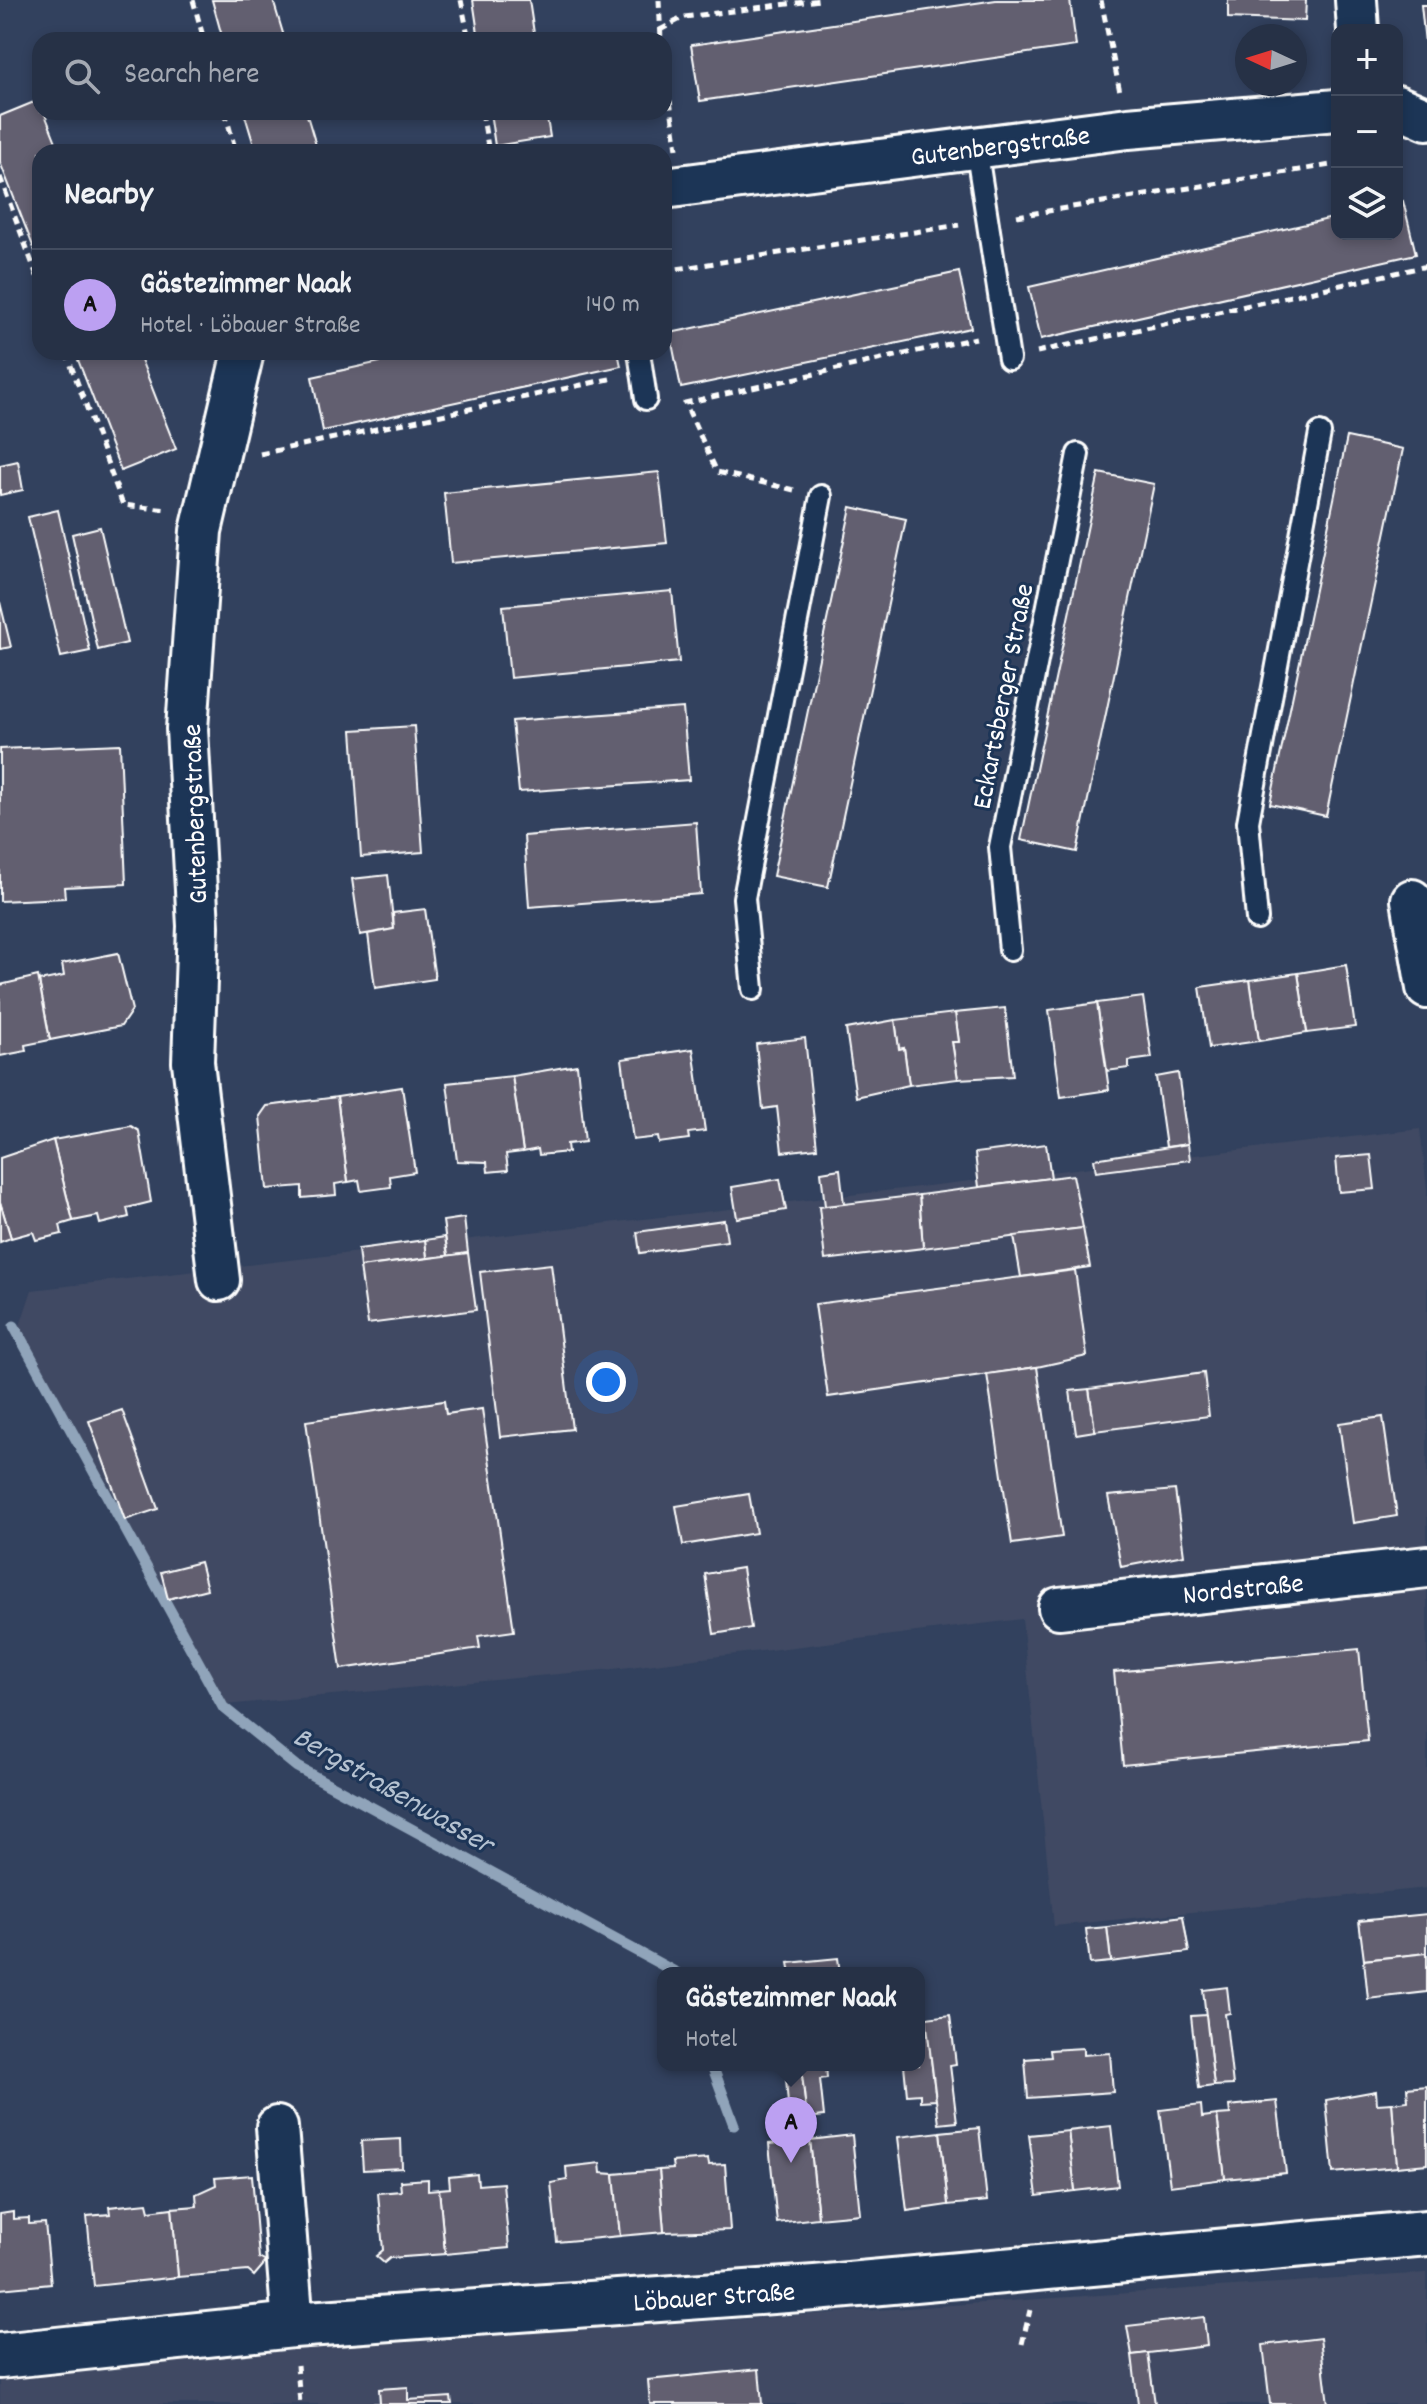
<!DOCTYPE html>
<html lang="en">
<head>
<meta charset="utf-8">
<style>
  :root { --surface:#263146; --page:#323d51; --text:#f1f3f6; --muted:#a4a9b3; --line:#424c5f; --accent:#bca0f2 }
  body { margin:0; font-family:Dekko,sans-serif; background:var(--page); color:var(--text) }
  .controls { position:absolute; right:24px; top:24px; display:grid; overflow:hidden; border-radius:16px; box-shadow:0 4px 12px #0003 }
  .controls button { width:72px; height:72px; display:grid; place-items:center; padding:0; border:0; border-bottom:2px solid var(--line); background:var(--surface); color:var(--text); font:40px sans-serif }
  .compass { position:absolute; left:1235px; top:24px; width:72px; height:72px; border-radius:50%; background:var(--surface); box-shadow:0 4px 12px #0003; rotate:274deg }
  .you { position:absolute; left:606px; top:1382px; width:28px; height:28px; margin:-20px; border:6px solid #fff; border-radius:50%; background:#1a73e8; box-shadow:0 0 0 12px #1a73e833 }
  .badge { display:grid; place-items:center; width:52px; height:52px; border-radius:50%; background:var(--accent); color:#111; font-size:26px; font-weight:700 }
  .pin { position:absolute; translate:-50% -66px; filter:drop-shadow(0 2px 4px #0008) }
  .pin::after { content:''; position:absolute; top:42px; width:28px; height:24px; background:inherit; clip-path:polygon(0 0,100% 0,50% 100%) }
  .popup { position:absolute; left:657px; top:1967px; width:268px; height:104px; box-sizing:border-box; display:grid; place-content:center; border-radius:16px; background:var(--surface); filter:drop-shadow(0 2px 6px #0005); font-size:26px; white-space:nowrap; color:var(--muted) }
  .popup b { font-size:30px; color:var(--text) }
  .popup::after { content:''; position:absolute; left:50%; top:100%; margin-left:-16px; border:16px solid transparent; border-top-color:var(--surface) }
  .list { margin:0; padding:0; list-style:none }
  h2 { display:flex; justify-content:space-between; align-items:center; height:104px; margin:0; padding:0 32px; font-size:34px }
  h2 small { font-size:26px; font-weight:400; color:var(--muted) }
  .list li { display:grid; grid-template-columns:52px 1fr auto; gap:24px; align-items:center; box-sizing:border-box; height:112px; padding:0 32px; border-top:2px solid var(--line) }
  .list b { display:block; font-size:30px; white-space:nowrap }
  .list p { margin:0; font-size:26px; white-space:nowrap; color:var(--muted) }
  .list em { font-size:26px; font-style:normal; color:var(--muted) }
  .icon { flex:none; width:44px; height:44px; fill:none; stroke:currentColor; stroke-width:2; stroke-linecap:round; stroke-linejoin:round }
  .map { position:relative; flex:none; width:1427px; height:2404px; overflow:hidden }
  .search { position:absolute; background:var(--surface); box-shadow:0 4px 12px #0003; left:32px; top:32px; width:640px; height:88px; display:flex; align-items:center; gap:20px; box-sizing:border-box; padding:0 28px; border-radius:24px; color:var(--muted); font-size:30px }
  .panel { position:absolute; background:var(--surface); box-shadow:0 4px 12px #0003; left:32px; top:144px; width:640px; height:216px; border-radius:24px }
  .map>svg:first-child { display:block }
  .built { fill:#404a63 }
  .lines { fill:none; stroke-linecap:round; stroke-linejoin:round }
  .stream { stroke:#90a4ba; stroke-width:11 }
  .building { fill:#625e70; stroke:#fff; stroke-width:2 }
  .lane-casing { stroke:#fff; stroke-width:26 }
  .street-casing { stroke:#fff; stroke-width:46 }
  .secondary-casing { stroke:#fff; stroke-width:50 }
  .path { stroke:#fff; stroke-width:5; stroke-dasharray:8 6; stroke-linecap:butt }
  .lane { stroke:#1d3557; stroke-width:20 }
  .street { stroke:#1d3557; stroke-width:40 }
  .secondary { stroke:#1d3557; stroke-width:44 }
  .labels { text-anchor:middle; stroke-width:6; stroke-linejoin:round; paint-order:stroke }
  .street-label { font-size:28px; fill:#fff; stroke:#1d3557 }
  .water-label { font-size:30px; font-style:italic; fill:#b5c2d1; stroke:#1d3557 }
</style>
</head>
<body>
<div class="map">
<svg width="1427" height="2404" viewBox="0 0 1427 2404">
  <rect width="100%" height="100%" fill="#32415e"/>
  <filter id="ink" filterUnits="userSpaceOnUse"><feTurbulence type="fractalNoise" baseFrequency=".0125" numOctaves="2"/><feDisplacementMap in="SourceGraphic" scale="16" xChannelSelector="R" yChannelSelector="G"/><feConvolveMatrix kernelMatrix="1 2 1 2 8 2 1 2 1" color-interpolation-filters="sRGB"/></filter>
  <g filter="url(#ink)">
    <g class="built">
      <polygon points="1420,1129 1427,1189 1427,1888 1054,1926 1022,1619 613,1669 224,1705 19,1329 32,1290"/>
      <polygon points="1427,2273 1427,2404 0,2404 0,2378 267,2351"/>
    </g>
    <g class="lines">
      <g class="stream">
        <polyline points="14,1326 223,1707 297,1767 677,1973"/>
        <polyline points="712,2065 734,2125"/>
      </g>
    </g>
    <g class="building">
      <polygon points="212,0 273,0 285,40 223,40"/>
      <polygon points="473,0 529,0 535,40 479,40"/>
      <polygon points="996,0 1070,0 1076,46 700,101 691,45"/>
      <polygon points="1228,0 1306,0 1305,21 1228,18"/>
      <polygon points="1421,5 1427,5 1427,62"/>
      <polygon points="39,100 40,112 44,112 60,152 40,152 40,264 0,162 0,116"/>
      <polygon points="244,112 306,112 318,152 256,152"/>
      <polygon points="490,112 546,112 550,137 495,146"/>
      <polygon points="1403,201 1416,254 1041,339 1029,287 1337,217 1337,234 1397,234 1397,203"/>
      <polygon points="959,272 971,328 681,388 670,333"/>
      <polygon points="75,352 138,352 176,449 121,471"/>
      <polygon points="425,352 618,352 621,366 323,431 312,377"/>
      <polygon points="1347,437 1403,449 1326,816 1270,804"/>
      <polygon points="18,461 23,490 0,495 0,465"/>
      <polygon points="659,472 667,543 451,563 444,493"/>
      <polygon points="1099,473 1154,484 1077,852 1021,840"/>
      <polygon points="851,507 906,519 828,887 773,876"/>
      <polygon points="58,510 90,651 61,657 28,517"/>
      <polygon points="100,527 127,643 98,650 72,534"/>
      <polygon points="672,591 679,662 510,678 503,606"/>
      <polygon points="0,602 11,647 0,649"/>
      <polygon points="683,708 689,780 519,792 512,721"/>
      <polygon points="414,726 423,852 361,857 352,730"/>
      <polygon points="120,744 126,884 64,887 65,898 0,901 0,749"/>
      <polygon points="696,822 701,894 529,907 524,836"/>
      <polygon points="388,875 394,929 360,935 352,879"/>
      <polygon points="425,909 435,979 375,988 368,934 394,929 393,913"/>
      <polygon points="118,953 132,1010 121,1026 50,1040 39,981 64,976 62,964"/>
      <polygon points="1346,965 1355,1027 1307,1033 1298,973"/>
      <polygon points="1298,973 1307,1033 1259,1041 1250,980"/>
      <polygon points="38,976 50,1040 25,1045 26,1051 0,1056 0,985"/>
      <polygon points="1250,980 1259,1041 1209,1048 1200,987"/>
      <polygon points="1143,997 1152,1058 1129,1061 1129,1068 1107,1071 1097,1003"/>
      <polygon points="1097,1003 1109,1090 1061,1097 1049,1010"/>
      <polygon points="1005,1008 1013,1076 958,1079 952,1042 959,1042 955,1013"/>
      <polygon points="955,1013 959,1042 952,1042 958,1079 909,1085 904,1048 899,1049 895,1020"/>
      <polygon points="895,1020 899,1049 904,1048 909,1085 856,1097 846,1029"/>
      <polygon points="805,1038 817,1148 782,1152 777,1107 763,1109 756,1044"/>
      <polygon points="693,1049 705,1131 688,1133 689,1139 659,1143 658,1137 633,1140 622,1059"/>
      <polygon points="577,1065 585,1142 567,1144 568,1152 539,1155 538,1149 523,1152 512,1076"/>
      <polygon points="1178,1073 1188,1144 1166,1147 1156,1077"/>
      <polygon points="512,1076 523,1152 506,1154 508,1170 488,1172 487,1162 457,1161 447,1083"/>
      <polygon points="402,1087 415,1172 390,1176 391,1187 361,1191 359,1180 348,1182 337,1097"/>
      <polygon points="337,1097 348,1182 335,1184 336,1195 302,1198 302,1186 267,1189 260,1116 267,1106"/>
      <polygon points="131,1126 139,1131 151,1202 127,1208 129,1217 100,1224 98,1216 73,1221 53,1140"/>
      <polygon points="53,1140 73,1221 60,1225 62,1234 36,1240 33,1232 11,1238 0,1202 0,1158"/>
      <polygon points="1046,1144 1051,1178 979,1187 975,1153"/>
      <polygon points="1188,1144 1190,1160 1096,1172 1094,1159"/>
      <polygon points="1371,1155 1375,1189 1339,1192 1336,1158"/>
      <polygon points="840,1169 844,1204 825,1206 821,1172"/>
      <polygon points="1073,1175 1083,1228 923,1248 919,1195"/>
      <polygon points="780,1179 786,1210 737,1218 732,1187"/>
      <polygon points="919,1195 923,1248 825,1260 819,1207"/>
      <polygon points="0,1202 11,1238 0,1242"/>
      <polygon points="464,1218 468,1253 448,1256 443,1221"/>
      <polygon points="724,1220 727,1241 640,1253 637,1232"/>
      <polygon points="1083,1228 1090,1267 1021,1277 1014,1236"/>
      <polygon points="445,1237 448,1256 427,1258 425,1240"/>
      <polygon points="425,1240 427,1258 360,1267 358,1249"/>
      <polygon points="468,1253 476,1310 368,1324 360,1267"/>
      <polygon points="551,1264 572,1429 500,1437 480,1272"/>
      <polygon points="1075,1270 1087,1356 1037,1367 828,1397 815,1304"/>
      <polygon points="1037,1367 1062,1537 1012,1544 987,1374"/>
      <polygon points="1204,1373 1209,1416 1095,1431 1089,1389"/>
      <polygon points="1089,1389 1095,1431 1076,1434 1070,1391"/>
      <polygon points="444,1401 446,1414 482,1409 514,1631 478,1636 480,1648 341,1669 306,1421"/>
      <polygon points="122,1410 158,1509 125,1520 89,1421"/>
      <polygon points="1383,1417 1397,1516 1353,1523 1339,1423"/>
      <polygon points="1175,1490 1184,1555 1121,1567 1108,1496"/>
      <polygon points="749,1494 756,1533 683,1545 676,1506"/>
      <polygon points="200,1562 207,1589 168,1599 161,1572"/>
      <polygon points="742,1568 751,1628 714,1634 705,1574"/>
      <polygon points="1359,1649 1368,1741 1123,1765 1114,1672"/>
      <polygon points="1427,1914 1427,1953 1364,1960 1359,1921"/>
      <polygon points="1183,1916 1189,1952 1111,1962 1107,1927"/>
      <polygon points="1107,1927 1111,1962 1090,1964 1086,1929"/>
      <polygon points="1427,1953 1427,1992 1368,1999 1364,1960"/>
      <polygon points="838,1958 840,1973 791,1973 789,1963"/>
      <polygon points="1227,1987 1230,2013 1225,2014 1233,2085 1214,2086 1203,1990"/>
      <polygon points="919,2009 925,2009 936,2100 920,2101 920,2094 907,2095 904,2065 919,2065"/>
      <polygon points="950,2015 956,2064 950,2065 957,2122 939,2124 926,2018"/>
      <polygon points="1206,2015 1214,2086 1199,2088 1191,2016"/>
      <polygon points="1083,2048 1083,2055 1110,2053 1113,2092 1028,2098 1025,2059 1051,2057 1050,2050"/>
      <polygon points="785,2065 801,2065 808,2129 790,2131"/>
      <polygon points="801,2065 826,2065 827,2078 820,2079 824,2116 807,2118"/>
      <polygon points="1427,2086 1427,2164 1397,2167 1392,2103 1408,2101 1407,2088"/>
      <polygon points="1376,2091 1377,2104 1392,2103 1397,2167 1333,2173 1326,2100"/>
      <polygon points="1277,2101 1286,2173 1225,2179 1217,2115 1230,2114 1229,2106"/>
      <polygon points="1201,2105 1202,2117 1217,2115 1225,2179 1170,2186 1160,2110"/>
      <polygon points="1111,2126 1118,2186 1075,2191 1068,2131"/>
      <polygon points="979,2128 987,2201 948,2205 940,2132"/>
      <polygon points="1068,2131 1075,2191 1037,2196 1029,2135"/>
      <polygon points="940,2132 948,2205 907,2211 898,2137"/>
      <polygon points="852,2135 860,2214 818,2218 810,2140"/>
      <polygon points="401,2139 402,2168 363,2170 361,2141"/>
      <polygon points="810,2140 818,2218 777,2223 769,2144"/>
      <polygon points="708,2159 709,2165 725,2164 730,2230 664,2232 659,2170 673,2169 672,2162"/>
      <polygon points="600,2163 601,2173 614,2174 620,2236 557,2242 551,2183 567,2180 566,2167"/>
      <polygon points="659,2170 664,2232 620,2236 614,2174"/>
      <polygon points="477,2174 478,2185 503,2183 509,2248 445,2254 439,2189 450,2188 449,2177"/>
      <polygon points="252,2175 259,2258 266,2262 254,2276 248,2271 178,2277 172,2208 197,2206 196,2194 216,2185 215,2178"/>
      <polygon points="428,2179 428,2190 439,2189 445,2254 390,2258 384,2263 376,2256 383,2250 378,2193 401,2191 400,2181"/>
      <polygon points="147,2203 149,2211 172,2208 178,2277 94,2286 87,2216 110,2214 109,2207"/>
      <polygon points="13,2212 13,2219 29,2218 29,2224 45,2223 51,2284 0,2289 0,2214"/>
      <polygon points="1204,2317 1207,2346 1132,2355 1127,2326"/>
      <polygon points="1320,2338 1328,2404 1270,2404 1263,2345"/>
      <polygon points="1148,2353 1155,2404 1138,2404 1132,2355"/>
      <polygon points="759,2369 762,2404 650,2404 648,2380"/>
      <polygon points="408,2387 408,2400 451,2397 452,2404 364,2404 380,2403 379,2389"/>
    </g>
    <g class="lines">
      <g class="lane-casing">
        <g id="lane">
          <polyline points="976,147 1009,359"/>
          <polyline points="639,352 646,399"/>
          <polyline points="1257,919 1248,822 1320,433"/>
          <polyline points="1010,950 1000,847 1078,454"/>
          <polyline points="753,989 744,898 821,496"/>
        </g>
      </g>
      <g class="street-casing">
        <g id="street">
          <polyline points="1356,0 1358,30"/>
          <polyline points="1397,106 1427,119"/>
          <polyline points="664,188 1128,128 1337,110"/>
          <polyline points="1412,900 1427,988"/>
          <polyline points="219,1280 193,1062 198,926 187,729 201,531 243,352"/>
          <polyline points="1059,1608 1427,1567"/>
          <polyline points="277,2127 293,2325"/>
        </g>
      </g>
      <g class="secondary-casing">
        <polyline id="secondary" points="0,2356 293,2325 815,2288 1427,2233"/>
      </g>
      <g class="path">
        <polyline points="193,0 204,40"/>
        <polyline points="461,0 469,40"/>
        <polyline points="659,0 661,40"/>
        <polyline points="1101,0 1120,92"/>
        <polyline points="660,30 684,17 819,0"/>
        <polyline points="664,59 677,149"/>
        <polyline points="225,112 236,152"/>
        <polyline points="482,112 489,152"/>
        <polyline points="0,177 40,284"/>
        <polyline points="1017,216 1337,164"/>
        <polyline points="664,271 959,225"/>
        <polyline points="66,352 123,505 168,510"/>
        <polyline points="1037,352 1427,266"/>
        <polyline points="260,454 614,378"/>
        <polyline points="794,490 717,472 685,403 976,338"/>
        <polyline points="1022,2344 1030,2310"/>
        <polyline points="297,2365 300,2404"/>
      </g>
      <use href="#lane" class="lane"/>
      <use href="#street" class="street"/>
      <use href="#secondary" class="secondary"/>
    </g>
  </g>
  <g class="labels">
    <g class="street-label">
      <text transform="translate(1000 144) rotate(-7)" y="10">Gutenbergstraße</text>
      <text transform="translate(1001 696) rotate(-79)" y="10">Eckartsberger Straße</text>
      <text transform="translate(193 814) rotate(-92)" y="10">Gutenbergstraße</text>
      <text transform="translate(1243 1587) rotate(-6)" y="10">Nordstraße</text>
      <text transform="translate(714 2295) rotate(-4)" y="10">Löbauer Straße</text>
    </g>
    <g class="water-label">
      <text transform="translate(394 1789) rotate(30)" y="10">Bergstraßenwasser</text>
    </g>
  </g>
</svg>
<div class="controls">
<button>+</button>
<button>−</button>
<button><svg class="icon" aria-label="layers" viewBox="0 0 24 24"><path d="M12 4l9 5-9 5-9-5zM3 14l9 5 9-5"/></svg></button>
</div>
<svg class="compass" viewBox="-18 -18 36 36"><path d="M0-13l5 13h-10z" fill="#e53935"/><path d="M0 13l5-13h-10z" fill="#a4a9b3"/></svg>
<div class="you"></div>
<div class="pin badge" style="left:791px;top:2163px">A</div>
<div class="popup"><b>Gästezimmer Naak</b>Hotel</div>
<div class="search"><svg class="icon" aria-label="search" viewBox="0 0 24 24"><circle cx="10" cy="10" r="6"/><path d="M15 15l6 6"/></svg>Search here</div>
<section class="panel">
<h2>Nearby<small></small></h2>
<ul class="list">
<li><span class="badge">A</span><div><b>Gästezimmer Naak</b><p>Hotel · Löbauer Straße</p></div><em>140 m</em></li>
</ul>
</section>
</div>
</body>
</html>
